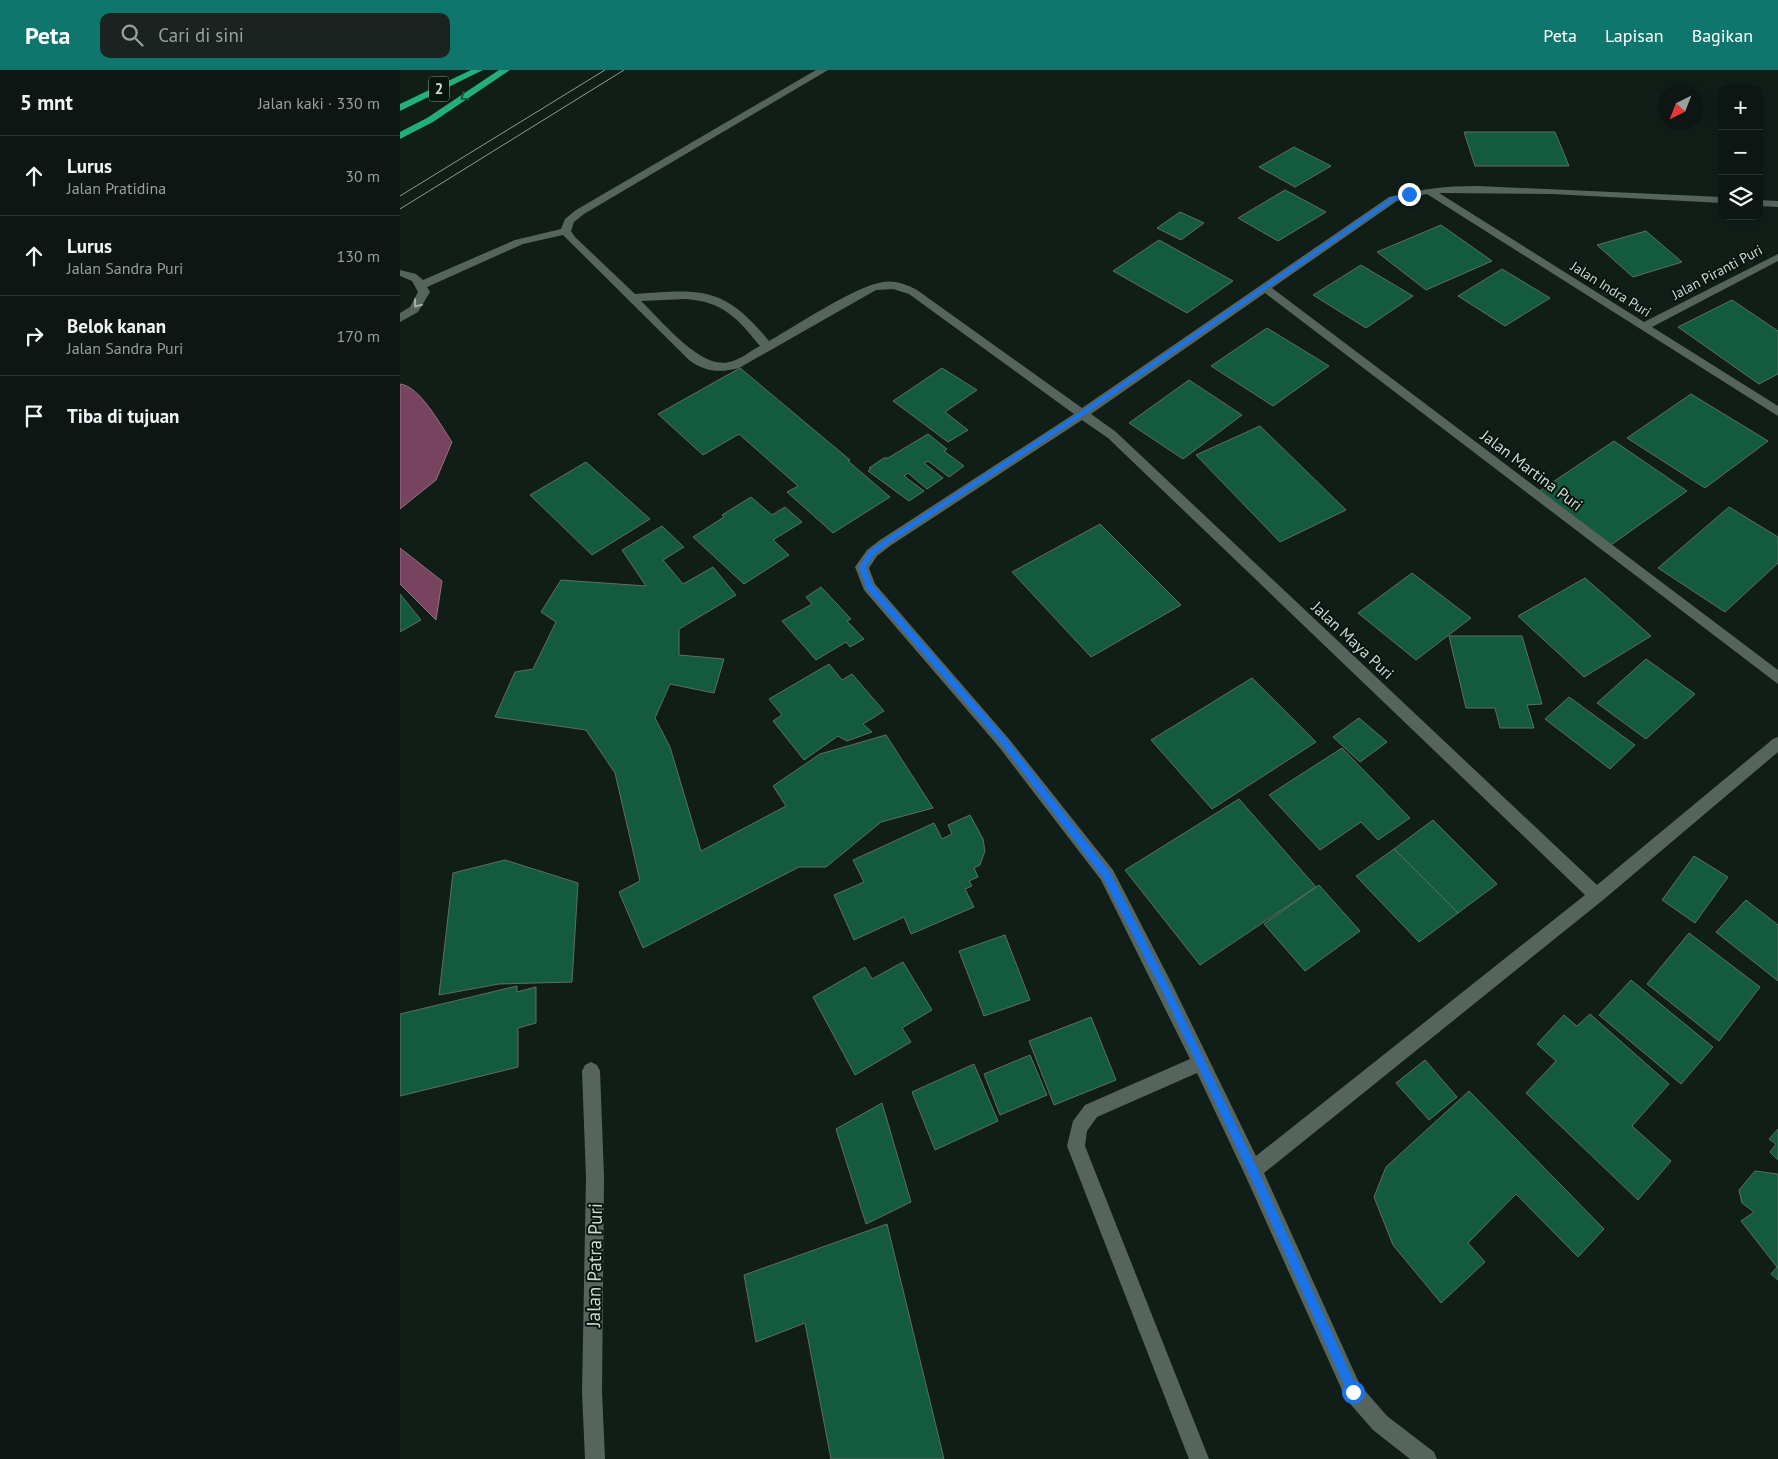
<!DOCTYPE html>
<html lang="id">
<head>
<meta charset="utf-8">
<style>
  :root { --surface:#0d1612; --page:#1b2320; --text:#f1f3f6; --muted:#9a9f9f; --line:#2d3532; --accent:#0f766e }
  body { margin:0; font-family:"PT Sans",sans-serif; background:var(--page); color:var(--text) }
  .controls { position:absolute; right:15px; top:15px; display:grid; overflow:hidden; border-radius:10px; box-shadow:0 2px 12px #0003 }
  .controls button { width:45px; height:45px; display:grid; place-items:center; padding:0; border:0; border-bottom:1px solid var(--line); background:var(--surface); color:var(--text); font:25px sans-serif }
  .compass { position:absolute; left:1258px; top:15px; width:45px; height:45px; border-radius:50%; background:var(--surface); box-shadow:0 2px 12px #0003; rotate:222deg }
  .stop { position:absolute; width:15px; height:15px; margin:-11px; border:4px solid #1a73e8; border-radius:50%; background:#fff }
  .stop.end { background:#1a73e8; border-color:#fff; box-shadow:0 1px 5px #0008 }
  .list { margin:0; padding:0; list-style:none }
  h2 { display:flex; justify-content:space-between; align-items:center; height:65px; margin:0; padding:0 20px; font-size:21px }
  h2 small { font-size:16px; font-weight:400; color:var(--muted) }
  .list li { display:grid; grid-template-columns:32px 1fr auto; gap:15px; align-items:center; box-sizing:border-box; height:80px; padding:0 20px; border-top:1px solid var(--line) }
  .list b { display:block; font-size:19px; white-space:nowrap }
  .list p { margin:0; font-size:16px; white-space:nowrap; color:var(--muted) }
  .list em { font-size:16px; font-style:normal; color:var(--muted) }
  .icon { flex:none; width:28px; height:28px; fill:none; stroke:currentColor; stroke-width:2; stroke-linecap:round; stroke-linejoin:round }
  .map { position:relative; flex:none; width:1378px; height:1389px; overflow:hidden }
  header { display:flex; align-items:center; gap:30px; box-sizing:border-box; height:70px; padding:0 25px; background:var(--accent); color:#fff }
  header strong { font-size:24px }
  nav { display:flex; gap:28px; margin-inline-start:auto; font-size:18px }
  .search { width:350px; height:45px; background:var(--page); display:flex; align-items:center; gap:12px; box-sizing:border-box; padding:0 18px; border-radius:10px; color:var(--muted); font-size:19px }
  main { display:flex }
  aside { flex:1; background:var(--surface) }
  .map>svg:first-child { display:block }
  .water { fill:#78435e; stroke:#927081 }
  .building { fill:#145a40; stroke:#5e6e66 }
  .lines { fill:none; stroke-linecap:round; stroke-linejoin:round }
  .minor { fill:#55655d; fill-rule:evenodd }
  .highway { fill:#22ae7d; fill-rule:evenodd }
  .tram { stroke:#8f9a94; stroke-width:1 }
  .oneway { stroke:#145a40 }
  .oneway2 { stroke:#a5b0aa }
  .route { fill:#1a73e8 }
  .labels { text-anchor:middle; stroke-width:4; stroke-linejoin:round; paint-order:stroke }
  .far-street-label { font-size:14px; fill:#d0d9d4; stroke:#08150f }
  .shield { fill:#08150f; stroke:#949e99; stroke-width:1 }
  .shield-label { font-size:15px; font-weight:bold; fill:#d0d9d4 }
  .street-label { font-size:16px; fill:#d0d9d4; stroke:#08150f }
  .near-street-label { font-size:19px; fill:#d0d9d4; stroke:#08150f }
</style>
</head>
<body>
<header>
<strong>Peta</strong>
<div class="search"><svg class="icon" aria-label="search" viewBox="0 0 24 24"><circle cx="10" cy="10" r="6"/><path d="M15 15l6 6"/></svg>Cari di sini</div>
<nav><a>Peta</a><a>Lapisan</a><a>Bagikan</a></nav>
</header>
<main>
<aside>
<h2>5 mnt<small>Jalan kaki · 330 m</small></h2>
<ul class="list">
<li><svg class="icon" aria-label="ahead" viewBox="0 0 24 24"><path d="M12 20V5M6 11l6-6 6 6"/></svg><div><b>Lurus</b><p>Jalan Pratidina</p></div><em>30 m</em></li>
<li><svg class="icon" aria-label="ahead" viewBox="0 0 24 24"><path d="M12 20V5M6 11l6-6 6 6"/></svg><div><b>Lurus</b><p>Jalan Sandra Puri</p></div><em>130 m</em></li>
<li><svg class="icon" aria-label="right" viewBox="0 0 24 24"><path d="M7 20v-9h11M14 6l5 5-5 5"/></svg><div><b>Belok kanan</b><p>Jalan Sandra Puri</p></div><em>170 m</em></li>
<li><svg class="icon" aria-label="arrive" viewBox="0 0 24 24"><path d="M6 21V4h12l-3 4 3 4H6"/></svg><div><b>Tiba di tujuan</b></div></li>
</ul>
</aside>
<div class="map">
<svg width="1378" height="1389" viewBox="0 0 1378 1389">
  <rect width="100%" height="100%" fill="#111e18"/>
  <g class="water">
    <path d="M 0,314 C 20,316 41,356 52,372 L 36,410 L 0,439 Z"/>
    <polygon points="0,478 42,511 36,550 0,514"/>
  </g>
  <g class="building">
    <polygon points="1064,62 1155,62 1169,96 1075,96"/>
    <polygon points="894,77 931,96 895,117 859,97"/>
    <polygon points="885,120 926,142 878,171 838,148"/>
    <polygon points="780,142 804,153 781,170 757,158"/>
    <polygon points="1041,155 1092,191 1026,220 977,182"/>
    <polygon points="1246,161 1282,192 1233,207 1197,175"/>
    <polygon points="759,170 833,211 787,243 713,201"/>
    <polygon points="961,195 1013,226 966,258 913,225"/>
    <polygon points="1102,199 1150,228 1105,256 1058,226"/>
    <polygon points="1332,230 1378,261 1378,304 1359,314 1278,257"/>
    <polygon points="867,258 929,296 873,336 811,296"/>
    <polygon points="340,298 450,390 448,391 490,427 433,463 387,422 398,416 339,364 303,385 258,344"/>
    <polygon points="542,298 577,320 545,342 568,360 548,372 493,331"/>
    <polygon points="789,310 842,345 783,389 729,353"/>
    <polygon points="1291,324 1368,371 1305,418 1227,368"/>
    <polygon points="860,356 946,440 880,472 796,385"/>
    <polygon points="528,364 547,379 544,381 564,396 549,407 528,391 524,393 543,408 527,419 508,403 504,406 524,421 509,431 468,401 471,399 469,398 484,388 488,388"/>
    <polygon points="1214,371 1287,421 1211,475 1138,422"/>
    <polygon points="186,392 250,449 192,485 130,425"/>
    <polygon points="351,427 372,445 385,437 402,452 373,470 389,485 344,514 293,467 324,447 322,445"/>
    <polygon points="1329,437 1378,467 1378,493 1325,542 1258,498"/>
    <polygon points="700,454 781,535 691,587 612,502"/>
    <polygon points="262,456 284,477 263,490 283,514 313,497 336,525 279,559 279,585 324,589 314,623 270,614 255,648 270,677 301,781 386,736 373,716 420,684 486,665 533,738 481,752 426,797 399,797 243,878 219,822 240,811 215,703 186,660 95,647 115,602 133,599 156,552 141,542 161,510 246,516 222,480"/>
    <polygon points="1012,503 1071,548 1016,590 958,543"/>
    <polygon points="1185,508 1251,566 1184,607 1118,546"/>
    <polygon points="421,517 451,549 447,551 464,569 450,577 446,572 416,590 382,551 412,534 406,527"/>
    <polygon points="0,524 21,550 0,562"/>
    <polygon points="1049,566 1122,566 1142,634 1127,635 1134,658 1100,658 1095,638 1066,638"/>
    <polygon points="1246,589 1295,624 1246,669 1197,633"/>
    <polygon points="429,594 442,610 452,604 484,641 463,654 472,662 447,671 438,666 404,690 373,651 382,645 369,629"/>
    <polygon points="852,608 916,672 812,739 751,670"/>
    <polygon points="1169,627 1235,675 1210,699 1145,649"/>
    <polygon points="959,648 987,672 960,692 933,667"/>
    <polygon points="942,678 1010,748 978,770 961,752 920,780 869,725"/>
    <polygon points="839,729 916,817 800,895 725,800"/>
    <polygon points="570,745 583,769 585,781 580,795 574,798 578,807 569,811 572,816 565,819 574,837 511,864 504,847 454,870 434,825 464,812 453,790 534,753 542,769 552,764 548,755"/>
    <polygon points="1033,750 1097,814 1058,843 994,779"/>
    <polygon points="994,779 1058,843 1019,872 956,806"/>
    <polygon points="1294,786 1328,807 1295,853 1262,830"/>
    <polygon points="105,790 178,813 172,912 99,914 39,925 53,803"/>
    <polygon points="919,815 960,861 905,901 864,854"/>
    <polygon points="1346,830 1378,855 1378,911 1316,862"/>
    <polygon points="1289,863 1360,917 1319,971 1247,914"/>
    <polygon points="605,865 630,930 584,946 559,881"/>
    <polygon points="503,892 532,940 502,958 511,972 455,1005 413,927 465,897 472,909"/>
    <polygon points="1231,910 1313,977 1281,1014 1199,945"/>
    <polygon points="117,916 117,922 136,917 136,953 118,958 118,997 0,1026 0,944"/>
    <polygon points="1190,944 1269,1014 1232,1056 1271,1091 1238,1130 1126,1023 1156,991 1137,974 1164,945 1177,956"/>
    <polygon points="691,947 716,1010 654,1035 629,971"/>
    <polygon points="630,985 647,1025 600,1045 584,1004"/>
    <polygon points="1025,990 1057,1027 1029,1050 996,1013"/>
    <polygon points="574,994 598,1051 535,1080 512,1022"/>
    <polygon points="1069,1021 1204,1159 1178,1187 1116,1124 1068,1173 1085,1192 1041,1233 993,1175 974,1127 986,1097"/>
    <polygon points="482,1033 511,1132 466,1154 436,1059"/>
    <polygon points="1378,1059 1378,1090 1370,1082 1376,1074 1369,1069"/>
    <polygon points="1355,1101 1378,1104 1378,1210 1371,1204 1377,1197 1341,1151 1354,1142 1342,1133 1339,1120"/>
    <polygon points="487,1154 544,1389 431,1389 405,1253 356,1272 344,1205"/>
  </g>
  <g class="lines">
    <g class="minor">
      <path d="M 416,0 L 428,0 L 184,144 L 174,152 L 171,161 L 175,167 L 235,224 C 302,219 324,216 369,271 C 396,256 455,216 483,212 C 495,210 506,214 517,220 L 682,338 L 989,127 C 1019,119 1047,116 1077,116 L 1322,127 L 1322,133 L 1152,124 L 1039,123 L 1244,252 L 1378,184 L 1378,191 L 1252,257 L 1378,336 L 1378,346 L 1027,124 L 997,131 L 872,218 L 1378,600 L 1378,614 L 865,223 L 691,344 L 716,362 L 1197,815 L 1373,669 L 1378,667 L 1378,682 L 1203,830 L 864,1103 L 960,1315 L 987,1346 L 1034,1382 L 1037,1389 L 1010,1389 L 973,1360 L 946,1329 L 846,1107 L 797,1003 L 697,1047 L 687,1061 L 685,1076 L 809,1389 L 789,1389 L 667,1076 L 673,1051 L 685,1035 L 790,989 L 701,810 L 599,677 L 464,520 L 455,497 L 467,480 L 480,470 L 674,344 L 509,224 L 493,219 L 476,220 L 339,298 C 320,303 305,302 289,290 L 163,165 L 123,174 L 27,217 L 30,222 L 18,242 L 0,252 L 0,243 L 10,237 L 18,222 L 12,211 L 0,206 L 0,200 L 16,204 L 23,210 L 115,170 L 161,159 L 165,149 L 176,140 ZM 286,229 C 324,232 337,248 360,276 C 350,281 340,290 329,292 C 301,300 261,250 241,231 ZM 682,350 L 708,368 L 1185,825 L 856,1086 L 772,914 L 713,800 L 609,669 L 475,514 L 469,498 L 477,486 L 490,476 Z"/>
      <polygon points="1359,130 1378,131 1378,137 1359,136"/>
      <polygon points="191,992 197,995 200,1001 204,1107 202,1322 205,1389 185,1389 182,1322 186,1107 182,1001 185,995"/>
    </g>
    <g class="highway">
      <polygon points="71,0 83,0 0,41 0,34"/>
      <polygon points="99,0 110,0 33,52 0,69 0,62 27,48"/>
    </g>
    <g class="tram">
      <polyline points="0,126 205,0"/>
      <polyline points="0,139 224,0"/>
    </g>
  </g>
  <defs><path id="oneway-chevron" d="M-2-3.5L2.5 0L-2 3.5" fill="none" stroke-width="1.6" stroke-linecap="round" stroke-linejoin="round" transform="scale(1.25)"/></defs>
  <use class="oneway" href="#oneway-chevron" transform="translate(64 27) rotate(146)"/>
  <use class="oneway2" href="#oneway-chevron" transform="translate(17 234) rotate(128)"/>
  <polygon class="route" points="1009,122 1011,125 995,130 684,345 488,474 474,485 466,497 472,514 607,670 710,802 769,917 856,1096 957,1318 957,1326 953,1327 949,1326 849,1104 763,923 703,808 602,675 466,518 459,497 469,481 483,471 680,342 991,128"/>
  <g class="labels">
    <g class="far-street-label">
      <text transform="translate(1317 202) rotate(-28)" y="5">Jalan Piranti Puri</text>
      <text transform="translate(1211 219) rotate(32)" y="5">Jalan Indra Puri</text>
    </g>
    <rect class="shield" x="29" y="6.5" width="20" height="25" rx="4"/>
    <g class="shield-label">
      <text x="39" y="24">2</text>
    </g>
    <g class="street-label">
      <text transform="translate(1132 400) rotate(37)" y="6">Jalan Martina Puri</text>
      <text transform="translate(953 570) rotate(43)" y="6">Jalan Maya Puri</text>
    </g>
    <g class="near-street-label">
      <text transform="translate(194 1195) rotate(-89)" y="7">Jalan Patra Puri</text>
    </g>
  </g>
</svg>
<div class="controls">
<button>+</button>
<button>−</button>
<button><svg class="icon" aria-label="layers" viewBox="0 0 24 24"><path d="M12 4l9 5-9 5-9-5zM3 14l9 5 9-5"/></svg></button>
</div>
<svg class="compass" viewBox="-18 -18 36 36"><path d="M0-13l5 13h-10z" fill="#e53935"/><path d="M0 13l5-13h-10z" fill="#9a9f9f"/></svg>
<div class="stop" style="left:953px;top:1322px"></div>
<div class="stop end" style="left:1009px;top:124px"></div>
</div>
</main>
</body>
</html>
